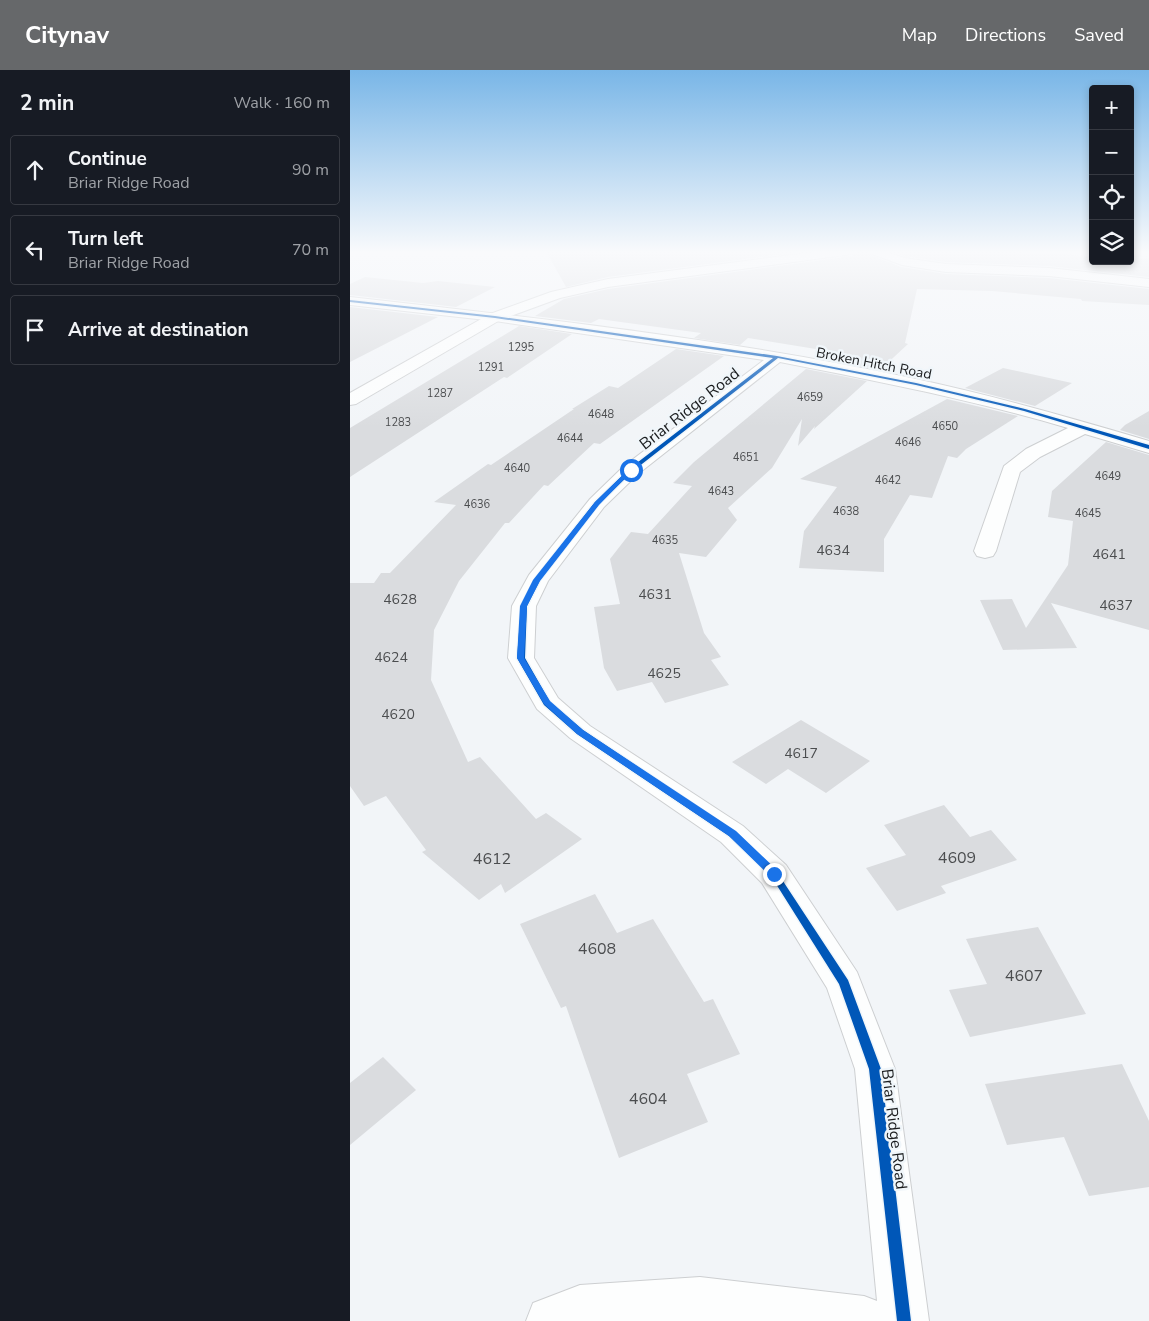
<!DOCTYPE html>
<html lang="en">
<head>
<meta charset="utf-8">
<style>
  :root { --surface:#171b24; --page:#242831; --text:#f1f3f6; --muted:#9ea1a6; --line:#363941; --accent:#66686a }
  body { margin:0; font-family:"Nunito Sans",sans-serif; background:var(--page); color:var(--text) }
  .controls { position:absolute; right:15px; top:15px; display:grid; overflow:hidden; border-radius:5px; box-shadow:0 2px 8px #0003 }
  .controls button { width:45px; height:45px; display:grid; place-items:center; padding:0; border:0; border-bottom:1px solid var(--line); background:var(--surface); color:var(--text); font:25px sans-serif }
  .stop { position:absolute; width:15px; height:15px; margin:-11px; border:4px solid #1a73e8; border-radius:50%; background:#fff }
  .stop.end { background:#1a73e8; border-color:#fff; box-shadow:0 1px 5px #0008 }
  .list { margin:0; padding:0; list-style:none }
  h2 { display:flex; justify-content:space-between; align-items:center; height:65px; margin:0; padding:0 20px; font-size:21px }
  h2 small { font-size:16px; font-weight:400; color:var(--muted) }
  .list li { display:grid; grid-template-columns:32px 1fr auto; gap:15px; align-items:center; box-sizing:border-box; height:70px; margin:0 10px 10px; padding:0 10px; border:1px solid var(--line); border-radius:5px }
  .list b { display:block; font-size:19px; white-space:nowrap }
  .list p { margin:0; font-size:16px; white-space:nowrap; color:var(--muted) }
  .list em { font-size:16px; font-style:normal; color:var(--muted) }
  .icon { flex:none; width:28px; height:28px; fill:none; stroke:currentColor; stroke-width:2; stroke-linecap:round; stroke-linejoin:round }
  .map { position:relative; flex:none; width:799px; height:1251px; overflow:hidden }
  header { display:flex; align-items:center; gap:30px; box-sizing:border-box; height:70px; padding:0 25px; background:var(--accent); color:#fff }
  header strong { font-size:24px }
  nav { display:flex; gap:28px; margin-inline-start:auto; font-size:18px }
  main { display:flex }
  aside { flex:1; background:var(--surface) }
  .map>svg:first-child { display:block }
  .building { fill:#dadcdf }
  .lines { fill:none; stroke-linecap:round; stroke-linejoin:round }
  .minor-casing { stroke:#cdcfd1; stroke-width:2 }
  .tertiary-casing { stroke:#cdcfd1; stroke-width:2 }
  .minor { fill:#fdfefe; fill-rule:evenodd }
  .tertiary { fill:#fdfefe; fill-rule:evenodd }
  .cycleway-casing { stroke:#f0f6fa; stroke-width:3 }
  .cycleway { fill:#0057b8; fill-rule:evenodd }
  .route { fill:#1a73e8 }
  .labels { text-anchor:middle; stroke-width:5; stroke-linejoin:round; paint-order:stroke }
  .far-number-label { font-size:11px; fill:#4b4d4f }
  .far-street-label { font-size:14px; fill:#1a1c1e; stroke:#f0f6fa }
  .number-label { font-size:14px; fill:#4b4d4f }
  .street-label { font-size:16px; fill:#1a1c1e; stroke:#f0f6fa }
  .near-number-label { font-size:16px; fill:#4b4d4f }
</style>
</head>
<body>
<header>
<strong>Citynav</strong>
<nav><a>Map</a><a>Directions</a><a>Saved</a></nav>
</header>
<main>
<aside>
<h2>2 min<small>Walk · 160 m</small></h2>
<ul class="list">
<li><svg class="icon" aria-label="ahead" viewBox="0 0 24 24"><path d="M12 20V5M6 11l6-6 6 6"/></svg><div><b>Continue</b><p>Briar Ridge Road</p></div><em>90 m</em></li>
<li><svg class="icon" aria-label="left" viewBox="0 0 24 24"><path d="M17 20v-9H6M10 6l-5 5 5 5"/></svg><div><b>Turn left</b><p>Briar Ridge Road</p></div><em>70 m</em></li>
<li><svg class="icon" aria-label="arrive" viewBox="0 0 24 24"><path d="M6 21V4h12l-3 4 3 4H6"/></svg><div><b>Arrive at destination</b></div></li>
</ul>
</aside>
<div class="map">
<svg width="799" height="1251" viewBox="0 0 799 1251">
  <rect width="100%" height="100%" fill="#f2f5f8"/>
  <g class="building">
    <polygon points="196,181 455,181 258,207 216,217"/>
    <polygon points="510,181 551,197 596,204 699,208 799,219 799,235 732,231 731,229 708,227 642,221 567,219 555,273 558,274 530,300 469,288 478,281 398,268 390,275 344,268 351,263 249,249 241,253 185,246 214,229 258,219 502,186"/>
    <polygon points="540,181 660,182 743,186 743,191 780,191 780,188 799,189 799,207 699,196 596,192 554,186"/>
    <polygon points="15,207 73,213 88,211 145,217 106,237 0,225 0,214"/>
    <polygon points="0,237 88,247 0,292"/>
    <polygon points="169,256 222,264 157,308 154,307 0,407 0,358"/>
    <polygon points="326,279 374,286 250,374 244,373 198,416 194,415 159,453 155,453 109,511 84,560 81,610 118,692 130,687 186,749 196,743 232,769 155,823 151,814 129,830 72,782 76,780 36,726 14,736 0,716 0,513 24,513 31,503 40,503 106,435 84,432 138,394 141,395 224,339 222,339 259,316 268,318"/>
    <polygon points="653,298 722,313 685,336 615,318"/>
    <polygon points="456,299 517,311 464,359 465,356 448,376 452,349 422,398 378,438 387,450 356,487 329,483 354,563 371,587 361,590 379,615 315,633 302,612 267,621 254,598 244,537 270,534 260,489 281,462 298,464 342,416 323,413 344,392"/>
    <polygon points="597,329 668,346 616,379 607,388 598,386 582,428 560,425 534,469 534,502 449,498 454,461 487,417 450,409"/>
    <polygon points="799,341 799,369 770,360 775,355"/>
    <polygon points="756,372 799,385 799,560 701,533 727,578 653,580 630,530 662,529 676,558 718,495 723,451 698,447 702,421"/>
    <polygon points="451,650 520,691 476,723 438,699 416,714 382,692"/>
    <polygon points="594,735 620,767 641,760 667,790 591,816 596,823 547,841 516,798 556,785 534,755"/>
    <polygon points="245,824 267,863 303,849 354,932 363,929 390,984 337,1004 358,1052 269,1088 216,936 211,938 170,854"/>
    <polygon points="688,857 736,944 620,967 599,920 637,914 616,869"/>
    <polygon points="33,987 66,1020 0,1075 0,1013"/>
    <polygon points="772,994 799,1051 799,1117 739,1126 714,1067 657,1075 635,1014"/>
  </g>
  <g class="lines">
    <g class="minor-casing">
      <g id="minor">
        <polygon points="514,181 533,181 554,188 596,194 699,198 799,209 799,217 699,206 596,202 552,195"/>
        <path d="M 0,227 C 188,248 381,269 566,309 C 645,326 722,348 799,371 L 799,383 L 735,364 L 690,387 L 670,402 L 646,481 L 643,486 L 635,488 L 627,486 L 624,481 L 654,396 L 676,379 L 718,358 C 623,330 527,311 430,292 L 288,404 L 254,437 L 198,511 L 186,536 L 184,588 L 208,628 L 240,656 L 393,756 L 436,795 L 507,902 L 545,999 L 579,1251 L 176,1251 L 183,1233 L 230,1215 L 350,1207 L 514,1226 L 527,1231 L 505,999 L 477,918 L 412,813 L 371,772 L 220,668 L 187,639 L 158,588 L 162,536 L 179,505 L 240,429 L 274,396 L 414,290 L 145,251 L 0,235 Z"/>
      </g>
    </g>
    <g class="tertiary-casing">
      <polygon id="tertiary" points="472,181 508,181 502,184 258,217 210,228 150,250 6,334 0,335 0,323 140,244 201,222 258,209"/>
    </g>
    <use href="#minor" class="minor"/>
    <use href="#tertiary" class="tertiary"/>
    <g class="cycleway-casing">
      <polygon id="cycleway" points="0,230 145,246 427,286 566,313 675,339 799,375 799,379 674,341 566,315 428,288 283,401 249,434 190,510 177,536 175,588 200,632 233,660 385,762 427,802 498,910 531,999 561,1251 547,1251 519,999 489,914 421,806 379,766 227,664 194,635 167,588 171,536 185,509 245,432 279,399 423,288 145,248 0,232"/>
    </g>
    <use href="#cycleway" class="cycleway"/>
  </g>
  <linearGradient id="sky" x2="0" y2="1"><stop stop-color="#79b6e7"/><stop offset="0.51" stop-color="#f9fafc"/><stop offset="1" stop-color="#f9fafc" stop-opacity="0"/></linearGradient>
  <rect width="799" height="357" fill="url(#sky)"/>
  <polygon class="route" points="279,399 283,400 249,435 190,511 177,536 174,588 200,631 233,660 386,761 428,801 428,806 420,806 379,766 227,664 194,634 167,588 170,536 183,510 245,432"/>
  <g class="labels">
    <g class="far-number-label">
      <text x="171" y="281">1295</text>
      <text x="141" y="301">1291</text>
      <text x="90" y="327">1287</text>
      <text x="460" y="331">4659</text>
      <text x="251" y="348">4648</text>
      <text x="48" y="356">1283</text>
      <text x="595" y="360">4650</text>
      <text x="220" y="372">4644</text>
      <text x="558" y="376">4646</text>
      <text x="396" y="391">4651</text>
      <text x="167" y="402">4640</text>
      <text x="758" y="410">4649</text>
      <text x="538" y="414">4642</text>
      <text x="371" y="425">4643</text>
      <text x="127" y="438">4636</text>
      <text x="496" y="445">4638</text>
      <text x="738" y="447">4645</text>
      <text x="315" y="474">4635</text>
    </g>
    <g class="far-street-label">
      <text transform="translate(524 293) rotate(11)" y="5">Broken Hitch Road</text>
    </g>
    <g class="number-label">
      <text x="483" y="485">4634</text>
      <text x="759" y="489">4641</text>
      <text x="305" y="529">4631</text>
      <text x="50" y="534">4628</text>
      <text x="766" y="540">4637</text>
      <text x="41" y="592">4624</text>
      <text x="314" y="608">4625</text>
      <text x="48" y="649">4620</text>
      <text x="451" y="688">4617</text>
    </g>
    <g class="street-label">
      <text transform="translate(339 338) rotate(-38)" y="6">Briar Ridge Road</text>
      <text transform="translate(545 1059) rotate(83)" y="6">Briar Ridge Road</text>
    </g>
    <g class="near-number-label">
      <text x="607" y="793">4609</text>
      <text x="142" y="794">4612</text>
      <text x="247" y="884">4608</text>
      <text x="674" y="911">4607</text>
      <text x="298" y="1034">4604</text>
    </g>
  </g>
</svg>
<div class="controls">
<button>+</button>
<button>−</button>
<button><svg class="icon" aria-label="locate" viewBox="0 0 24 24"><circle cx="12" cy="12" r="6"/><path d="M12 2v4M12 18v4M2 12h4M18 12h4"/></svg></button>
<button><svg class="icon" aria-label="layers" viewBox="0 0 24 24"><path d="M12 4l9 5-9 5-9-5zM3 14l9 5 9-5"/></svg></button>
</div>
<div class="stop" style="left:281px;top:400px"></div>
<div class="stop end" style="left:424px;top:804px"></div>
</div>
</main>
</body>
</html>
